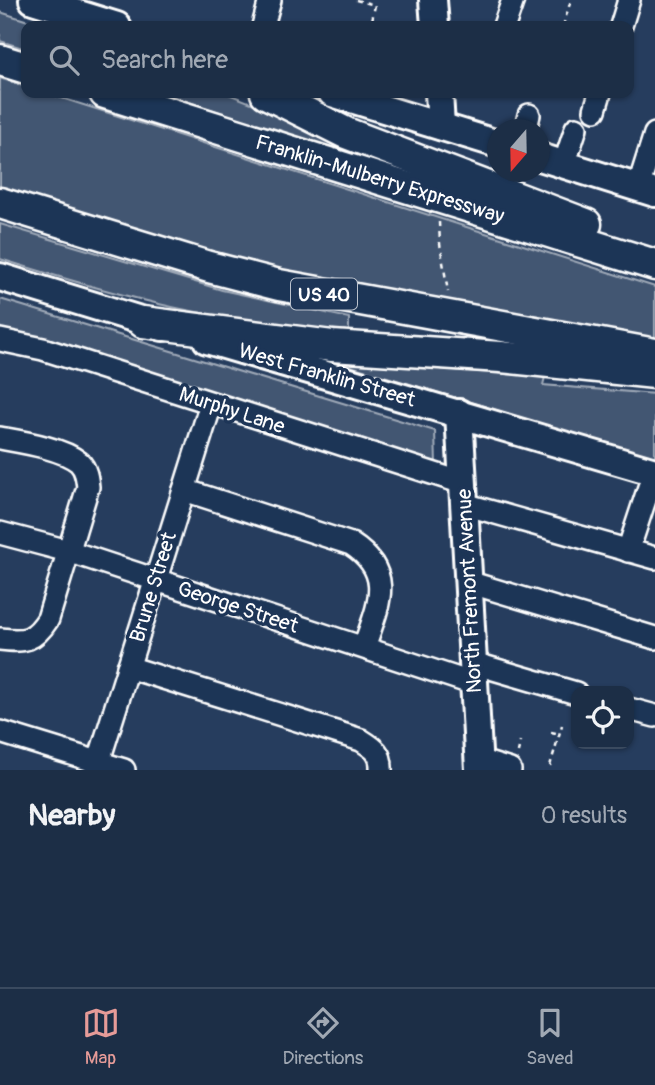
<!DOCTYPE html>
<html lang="en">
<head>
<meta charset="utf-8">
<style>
  :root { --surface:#1c2e46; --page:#293a51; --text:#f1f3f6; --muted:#a0a8b3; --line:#3a4a5f; --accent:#e69b98 }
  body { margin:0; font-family:Pangolin,sans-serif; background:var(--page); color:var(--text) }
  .controls { position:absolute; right:21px; bottom:21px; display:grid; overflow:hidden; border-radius:14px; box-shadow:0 2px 5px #0004 }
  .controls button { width:63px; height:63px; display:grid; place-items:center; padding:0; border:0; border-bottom:2px solid var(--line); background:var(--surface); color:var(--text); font:35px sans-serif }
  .compass { position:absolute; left:487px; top:119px; width:63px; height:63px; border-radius:50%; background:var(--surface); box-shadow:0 2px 5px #0004; rotate:200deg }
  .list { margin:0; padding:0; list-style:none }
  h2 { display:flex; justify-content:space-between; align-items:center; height:91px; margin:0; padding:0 28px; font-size:30px }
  h2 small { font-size:23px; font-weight:400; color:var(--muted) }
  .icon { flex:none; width:38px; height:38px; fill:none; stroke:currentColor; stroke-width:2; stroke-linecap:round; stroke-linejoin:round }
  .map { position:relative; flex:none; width:655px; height:770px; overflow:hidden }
  .search { position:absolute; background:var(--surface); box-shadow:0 2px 5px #0004; left:21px; right:21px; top:21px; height:77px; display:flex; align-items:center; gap:18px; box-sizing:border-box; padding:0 24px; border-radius:14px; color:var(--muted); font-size:26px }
  .sheet { height:217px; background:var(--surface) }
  nav { display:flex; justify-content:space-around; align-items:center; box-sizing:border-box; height:98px; border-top:2px solid var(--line); background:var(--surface); font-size:19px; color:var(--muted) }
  nav a { display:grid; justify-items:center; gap:4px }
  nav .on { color:var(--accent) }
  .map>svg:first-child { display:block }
  .green { fill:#425672; stroke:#a0aab8; stroke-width:2 }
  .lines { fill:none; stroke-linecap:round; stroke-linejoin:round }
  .minor-casing { stroke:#fff; stroke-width:26 }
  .major-casing { stroke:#fff; stroke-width:32 }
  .highway-casing { stroke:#fff; stroke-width:35 }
  .path { stroke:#fff; stroke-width:2.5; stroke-dasharray:5 5; stroke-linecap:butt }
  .minor { stroke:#1d3557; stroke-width:21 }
  .major { stroke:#1d3557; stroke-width:26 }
  .highway { stroke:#1d3557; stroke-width:30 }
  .labels { text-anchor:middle; stroke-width:7; stroke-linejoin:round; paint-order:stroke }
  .shield { fill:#1d3557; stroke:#bbc2cd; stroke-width:2 }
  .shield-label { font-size:19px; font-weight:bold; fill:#fff }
  .street-label { font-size:21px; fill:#fff; stroke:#1d3557 }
</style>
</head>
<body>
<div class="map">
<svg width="655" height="770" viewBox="0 0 655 770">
  <rect width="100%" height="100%" fill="#263d5e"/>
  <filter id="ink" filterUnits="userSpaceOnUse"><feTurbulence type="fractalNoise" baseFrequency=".0143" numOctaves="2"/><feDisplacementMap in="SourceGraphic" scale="14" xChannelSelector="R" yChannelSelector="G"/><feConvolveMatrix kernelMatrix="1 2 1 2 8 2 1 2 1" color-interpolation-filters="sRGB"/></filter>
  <g filter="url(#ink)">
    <g class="green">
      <polygon points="0,12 44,26 26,26 26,49 0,41"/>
      <polygon points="0,78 26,87 26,93 46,93 655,287 655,342 325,282 215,255 0,189"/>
      <polygon points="162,93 226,93 411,166 409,174"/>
      <path d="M 0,224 L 222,290 L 349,318 L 349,331 C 286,326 221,319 159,304 C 105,291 52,275 0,259 Z"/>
      <polygon points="0,299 435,431 436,465 0,331"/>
      <polygon points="350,362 545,377 543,385 655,394 655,458 347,365"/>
    </g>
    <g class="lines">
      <g class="minor-casing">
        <g id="minor">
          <polyline points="263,26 270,0"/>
          <polyline points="504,26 513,0"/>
          <polyline points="621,26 629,0"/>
          <polyline points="595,110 600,93"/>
          <polyline points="525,130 529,115"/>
          <polyline points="564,165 576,128"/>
          <polyline points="638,188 655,134"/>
          <polyline points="0,340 43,349 463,483"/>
          <path d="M 0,438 C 22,442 62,448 79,462 C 86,469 87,478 88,487 L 48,619 C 34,641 25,642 0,639"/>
          <path d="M 184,490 L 351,544 C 396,573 378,606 364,647"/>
          <polyline points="464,504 655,558"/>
          <polyline points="0,533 68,551 474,684"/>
          <polyline points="628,551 654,472"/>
          <polyline points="468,582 655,638"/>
          <polyline points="473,663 576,693"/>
          <path d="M 128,667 L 361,740 C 374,748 382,753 381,770"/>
          <polyline points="629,709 655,716"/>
          <polyline points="0,732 124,770"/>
          <polyline points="478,760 510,770"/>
          <polyline points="96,770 211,404"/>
        </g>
      </g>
      <g class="major-casing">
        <g id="major">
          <polyline points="33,0 117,26"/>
          <polyline points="433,0 435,26"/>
          <polyline points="332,93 498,144"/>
          <polyline points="439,93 441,126"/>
          <polyline points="540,157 655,193"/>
          <polyline points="0,277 163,327"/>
          <polyline points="207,340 655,472"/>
          <polyline points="459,413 479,770"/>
        </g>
      </g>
      <g class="highway-casing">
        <g id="highway">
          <polyline points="0,60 26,68"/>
          <polyline points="105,93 655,265"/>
          <polyline points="266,93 346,133 586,224"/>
          <polyline points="0,203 209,267 279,285 655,354"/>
          <polyline points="143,322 332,346 501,357 655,373"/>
        </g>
      </g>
      <g class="path">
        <polyline points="356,0 375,5 371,26"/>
        <polyline points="563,26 571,0"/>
        <polyline points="439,222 440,244 448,292"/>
        <polyline points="551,732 560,734"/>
        <polyline points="518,753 520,741"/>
        <polyline points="550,766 562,725"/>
      </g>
      <use href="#minor" class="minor"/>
      <use href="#major" class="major"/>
      <use href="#highway" class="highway"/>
    </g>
  </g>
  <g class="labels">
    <rect class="shield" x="291" y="278.5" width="66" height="31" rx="5"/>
    <g class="shield-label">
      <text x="324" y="301">US 40</text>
    </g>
    <g class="street-label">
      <text transform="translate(380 179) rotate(17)" y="7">Franklin-Mulberry Expressway</text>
      <text transform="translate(327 375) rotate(16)" y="7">West Franklin Street</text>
      <text transform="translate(232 410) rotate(18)" y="7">Murphy Lane</text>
      <text transform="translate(153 587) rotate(-73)" y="7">Brune Street</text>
      <text transform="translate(469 591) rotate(-93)" y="7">North Fremont Avenue</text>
      <text transform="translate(238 607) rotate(18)" y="7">George Street</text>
    </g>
  </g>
</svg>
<div class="controls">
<button><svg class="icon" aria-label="locate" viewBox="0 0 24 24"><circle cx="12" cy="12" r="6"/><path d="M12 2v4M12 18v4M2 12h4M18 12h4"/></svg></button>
</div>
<svg class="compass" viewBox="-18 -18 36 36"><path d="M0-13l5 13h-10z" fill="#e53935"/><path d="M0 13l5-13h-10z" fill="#a0a8b3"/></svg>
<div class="search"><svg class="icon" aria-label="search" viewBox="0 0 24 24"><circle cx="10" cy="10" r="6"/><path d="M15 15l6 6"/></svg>Search here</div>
</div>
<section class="sheet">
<h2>Nearby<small>0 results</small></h2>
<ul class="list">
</ul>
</section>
<nav>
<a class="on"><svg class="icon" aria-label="map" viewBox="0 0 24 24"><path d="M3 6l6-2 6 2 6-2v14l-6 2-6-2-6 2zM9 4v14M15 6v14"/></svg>Map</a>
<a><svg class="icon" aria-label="directions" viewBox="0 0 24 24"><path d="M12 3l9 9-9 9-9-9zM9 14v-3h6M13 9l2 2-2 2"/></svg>Directions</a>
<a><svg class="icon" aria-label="saved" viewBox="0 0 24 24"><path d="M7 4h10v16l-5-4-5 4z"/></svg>Saved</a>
</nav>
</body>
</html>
